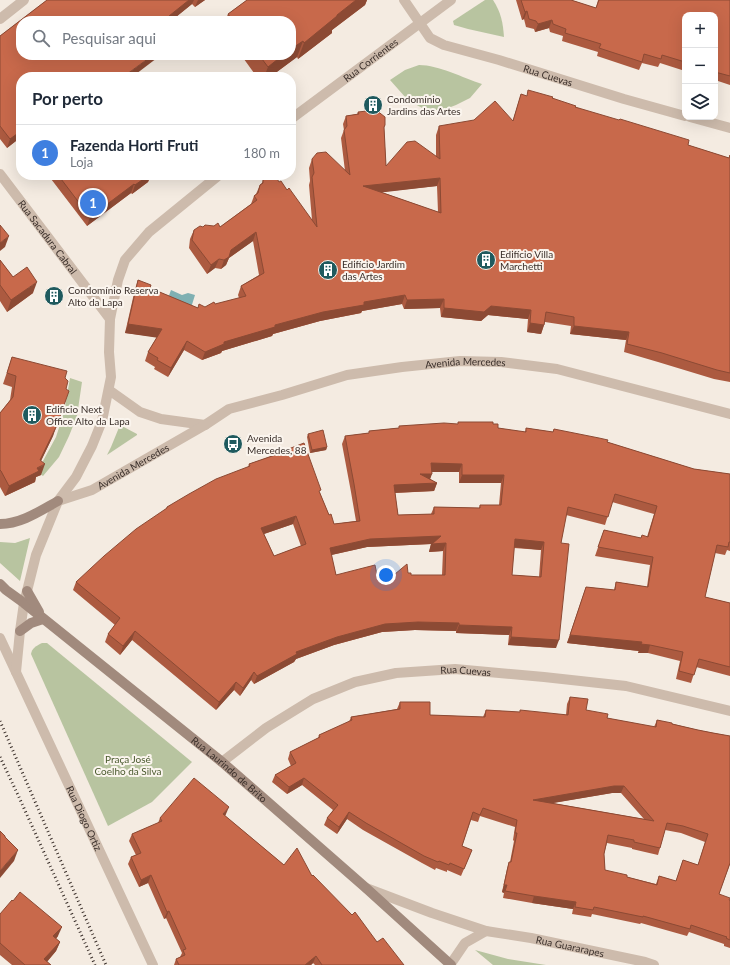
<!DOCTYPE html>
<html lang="pt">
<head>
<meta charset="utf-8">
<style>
  :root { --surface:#fff; --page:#f6f6f7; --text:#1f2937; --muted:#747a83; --line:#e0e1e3; --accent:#1f5a5e }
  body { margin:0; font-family:Lato,sans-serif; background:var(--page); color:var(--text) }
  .controls { position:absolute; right:12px; top:12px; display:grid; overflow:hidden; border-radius:8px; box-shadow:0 4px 16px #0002 }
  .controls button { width:36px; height:36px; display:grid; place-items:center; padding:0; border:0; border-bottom:1px solid var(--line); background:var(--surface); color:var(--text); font:20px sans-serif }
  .you { position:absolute; left:386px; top:575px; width:14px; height:14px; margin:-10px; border:3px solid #fff; border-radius:50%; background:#1a73e8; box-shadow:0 0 0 6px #1a73e833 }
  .badge { display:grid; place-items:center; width:26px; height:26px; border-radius:50%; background:var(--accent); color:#fff; font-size:13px; font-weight:700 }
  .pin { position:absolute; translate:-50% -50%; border:2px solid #fff; box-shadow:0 1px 4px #0006 }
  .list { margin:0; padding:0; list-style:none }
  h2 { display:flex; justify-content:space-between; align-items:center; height:52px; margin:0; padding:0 16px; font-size:17px }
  h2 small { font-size:13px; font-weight:400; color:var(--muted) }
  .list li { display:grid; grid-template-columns:26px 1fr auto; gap:12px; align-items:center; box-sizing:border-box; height:56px; padding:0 16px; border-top:1px solid var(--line) }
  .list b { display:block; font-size:15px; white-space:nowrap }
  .list p { margin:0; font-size:13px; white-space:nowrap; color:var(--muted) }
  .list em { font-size:13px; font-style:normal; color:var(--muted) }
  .icon { flex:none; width:22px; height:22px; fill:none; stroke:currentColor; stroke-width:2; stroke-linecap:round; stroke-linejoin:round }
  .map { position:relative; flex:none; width:730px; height:965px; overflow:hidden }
  .search { position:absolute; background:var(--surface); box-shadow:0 4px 16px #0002; left:16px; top:16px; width:280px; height:44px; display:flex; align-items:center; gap:10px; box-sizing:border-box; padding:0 14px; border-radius:16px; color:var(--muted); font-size:15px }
  .panel { position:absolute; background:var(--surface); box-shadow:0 4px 16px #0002; left:16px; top:72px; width:280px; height:108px; border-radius:16px }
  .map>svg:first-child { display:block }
  .green { fill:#b8c4a0 }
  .water { fill:#7fb0b2 }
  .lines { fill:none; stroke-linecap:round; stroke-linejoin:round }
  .street { stroke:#cdbbac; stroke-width:10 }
  .secondary { stroke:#a18a7d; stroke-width:10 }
  .rail { stroke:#3b302b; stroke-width:3; stroke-dasharray:1 3; stroke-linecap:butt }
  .wall { fill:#ac5a40; fill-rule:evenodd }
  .shaded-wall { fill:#8c4a34 }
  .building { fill:#c8694b; stroke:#8c4a34; fill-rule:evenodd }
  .labels { text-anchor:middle; stroke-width:4; stroke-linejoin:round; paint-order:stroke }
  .street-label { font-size:10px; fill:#3b302b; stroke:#fbf5ee }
  .poi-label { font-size:10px; fill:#3b302b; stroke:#fbf5ee; text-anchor:start }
  .park-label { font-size:10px; fill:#4a5a2e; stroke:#fbf5ee }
</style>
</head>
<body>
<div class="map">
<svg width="730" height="965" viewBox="0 0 730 965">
  <rect width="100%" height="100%" fill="#f4ebe1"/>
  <g class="green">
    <path d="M 485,0 L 493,0 C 501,12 503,23 504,37 L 468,29 L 454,25 L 453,21 Z"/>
    <path d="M 419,65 C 439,65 463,78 482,84 L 470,98 L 456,105 L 443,110 L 426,110 L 413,103 L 406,98 L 390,80 L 405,70 Z"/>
    <polygon points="70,378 82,382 77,416 69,436 59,457 43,476 37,472 56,437 64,412"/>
    <polygon points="120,425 137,434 137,435 107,455 111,447"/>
    <polygon points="30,538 20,581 0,563 0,542 15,543"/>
    <path d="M 42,643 L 47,643 L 192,762 L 152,802 L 108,826 L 31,654 C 32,648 36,646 42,643 Z"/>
    <polygon points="475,950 508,959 546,965 493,965"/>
  </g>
  <polygon class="water" points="171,290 182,295 188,293 195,295 190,311 167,301"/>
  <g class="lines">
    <g class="street">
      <path id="s1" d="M 404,0 L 430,38 L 444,45 L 499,60 L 624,99 L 685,116"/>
      <polyline points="0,19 24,0"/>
      <polyline points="690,117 730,128"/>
      <path id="s2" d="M 291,119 L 451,0"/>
      <path id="s3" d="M 0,174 L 110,319"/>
      <polyline points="109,390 140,412 161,419 205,425"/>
      <path id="s4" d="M 58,501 L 92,490 L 205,425 L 229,409 L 282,395 L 347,375 L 402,367 L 460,361 L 501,362 L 557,369 L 730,414"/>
      <path id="s5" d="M 0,638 L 153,965"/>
      <polyline points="16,672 20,631 24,603 36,555 58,501 76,477 92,446 102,421 111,377 109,352 110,319 118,280 125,260 149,232 219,175"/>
      <path id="s6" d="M 222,762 L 266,728 L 313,699 L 355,682 L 396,673 L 455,669 L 544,677 L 626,686 L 730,711"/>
      <path id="s7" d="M 366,888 L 432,913 L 486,931 L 531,938 L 645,962 L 654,965"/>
      <polyline points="450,965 465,943 486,931"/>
    </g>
    <g class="secondary">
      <path d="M 0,524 C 21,524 40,511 58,501"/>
      <path id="s8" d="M 0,584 L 6,590 L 24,603 L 222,762 L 366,888 L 451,965"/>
      <polyline points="27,591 39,612"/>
      <polyline points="20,631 31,623 43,619"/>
    </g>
    <g class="rail">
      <polyline points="0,721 106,965"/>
      <polyline points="0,757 18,795 95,965"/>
    </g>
  </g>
  <g class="wall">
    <polygon points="47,0 205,0 195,7 192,4 171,21 21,21 21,137 7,148 0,139 0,36"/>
    <polygon points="247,0 367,0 365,5 332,30 332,33 298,59 297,57 270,77 257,77 241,55 291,55 291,21 225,21 228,14"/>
    <polygon points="516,0 571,0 596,8 598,0 730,0 730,85 715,80 715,15 685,15 685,71 660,63 658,67 642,63 639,70 597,56 598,52 562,41 563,36 550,32 549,28 535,32 534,29 526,27 524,19 522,20"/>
    <path d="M 521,94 L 526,96 L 552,98 L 575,107 L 688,145 L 729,158 L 730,155 L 730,382 L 714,379 L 658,362 L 624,352 L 626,340 L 570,334 L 571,326 L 545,322 L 541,334 L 527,332 L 528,319 L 488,315 L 481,321 L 441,317 L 440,308 L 404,309 L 402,304 L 362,311 L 361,313 L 320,321 L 273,334 L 272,336 L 222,351 L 221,353 L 202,360 L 184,350 L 168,377 L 154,369 L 155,367 L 145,361 L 148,352 L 157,337 L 125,333 L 135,289 L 138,280 L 150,288 L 198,308 L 205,307 L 239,298 L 238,295 L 241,286 L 259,275 L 253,241 L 229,258 L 226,265 L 221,269 L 215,268 L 207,274 L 189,248 L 190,239 L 194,230 L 220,227 L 251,204 L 254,196 L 256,194 L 260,185 L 262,183 L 263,180 L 279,182 L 287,190 L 312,220 L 309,185 L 310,181 L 309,168 L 312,159 L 345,171 L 341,138 L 344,130 L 343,124 L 346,116 L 357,114 L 358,112 L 385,125 L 384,128 L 386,166 L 436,157 L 436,135 L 439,126 L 513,120 ZM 437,186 L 438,212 L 381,192 Z"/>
    <polygon points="48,175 151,175 148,182 132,194 131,193 87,226"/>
    <polygon points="0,260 13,277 33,293 7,312 0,301"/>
    <polygon points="12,357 65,378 53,436 41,461 41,475 36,477 35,482 5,496 0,487 0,413 10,400 12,387 3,384"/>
    <path d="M 458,422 L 493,424 L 498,428 L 525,432 L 526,428 L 553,432 L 554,429 L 607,442 L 694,469 L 730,474 L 730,551 L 727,550 L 725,555 L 715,553 L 705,597 L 730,603 L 730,676 L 696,667 L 691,683 L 676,679 L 680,661 L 648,653 L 638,653 L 639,651 L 567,643 L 586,587 L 614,590 L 616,582 L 647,587 L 650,565 L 595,556 L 604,530 L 640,538 L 647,537 L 654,514 L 612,502 L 605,525 L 566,515 L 561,543 L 556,648 L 508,645 L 509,635 L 456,633 L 456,631 L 415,630 L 382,632 L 334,645 L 296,659 L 294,662 L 254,684 L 251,680 L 240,696 L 234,690 L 216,710 L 132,640 L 120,655 L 105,642 L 108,634 L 115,625 L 73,590 L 76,582 L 166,509 L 167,507 L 248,467 L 249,464 L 277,454 L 278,453 L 320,493 L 329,515 L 334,524 L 356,521 L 351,492 L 342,444 L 345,436 L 369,433 L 369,431 L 399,428 L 399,426 L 458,424 ZM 432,472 L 459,472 L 459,483 L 501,483 L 499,505 L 480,505 L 479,508 L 434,507 L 431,514 L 398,515 L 395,493 L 434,491 L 437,483 L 430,479 ZM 293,524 L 301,546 L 274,556 L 264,534 ZM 431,544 L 429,552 L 443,551 L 442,575 L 411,575 L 408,573 L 377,575 L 336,575 L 331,555 L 367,547 ZM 514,548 L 541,550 L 539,577 L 512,575 Z"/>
    <polygon points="308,434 327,447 326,450 310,453 307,437"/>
    <path d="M 570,697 L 586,710 L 607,718 L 654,727 L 657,720 L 698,730 L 730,736 L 730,864 L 719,894 L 730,900 L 730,948 L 724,946 L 724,944 L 689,932 L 687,936 L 641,923 L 640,924 L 592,914 L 591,917 L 572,914 L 573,909 L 532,903 L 503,898 L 504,893 L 502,892 L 507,869 L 509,862 L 510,862 L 514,841 L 513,840 L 515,827 L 480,816 L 478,822 L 471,820 L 462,846 L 472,850 L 461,876 L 447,870 L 447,872 L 436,868 L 435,870 L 422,863 L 363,830 L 347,819 L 337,834 L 324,825 L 327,818 L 333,810 L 302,785 L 287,794 L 272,782 L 275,775 L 291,766 L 288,759 L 290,752 L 318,738 L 319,735 L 349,722 L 351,717 L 397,709 L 400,702 L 430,715 L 483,717 L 486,710 L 566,715 L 567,704 ZM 612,793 L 621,793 L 644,819 L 552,803 ZM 665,830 L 681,833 L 705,842 L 698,865 L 683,860 L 676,881 L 659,876 L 656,884 L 627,877 L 605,870 L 604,854 L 607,843 L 632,848 L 632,849 L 658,855 L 660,848 Z"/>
    <polygon points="226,814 225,816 284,865 312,876 377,942 404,965 315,965 313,963 311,965 174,965 176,959 180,957 182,953 166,918 164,919 148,883 139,887 128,864 131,857 136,855 129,841 132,834 158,823 160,818"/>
    <polygon points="0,914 58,936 56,939 60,942 56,951 47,962 51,965 12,965 0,955"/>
  </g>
  <g class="shaded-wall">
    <polygon points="189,0 194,0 192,4 171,21 167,21 169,16"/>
    <polygon points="198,0 205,0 195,7"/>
    <polygon points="356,0 367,0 365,5 332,30 332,33 298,59 304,43 337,15"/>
    <polygon points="527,11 524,19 522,20 525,12"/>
    <polygon points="552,20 549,28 535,32 538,24"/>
    <polygon points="303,41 297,57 270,77 264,77 268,67 283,55 291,55 291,49"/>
    <polygon points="153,55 161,55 132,77 123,77"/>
    <polygon points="21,131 21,137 7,148 10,139"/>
    <polygon points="149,175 151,175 148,182 132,194 135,185"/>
    <polygon points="440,178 437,186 360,195 363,186"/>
    <polygon points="134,184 131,193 87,226 90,217"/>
    <polygon points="256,232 253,241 229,258 226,265 221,269 224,260 231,250"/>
    <polygon points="9,236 5,247 0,251 0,243"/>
    <polygon points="219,259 215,268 207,274 211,265"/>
    <polygon points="37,282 33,293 7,312 11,300"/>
    <polygon points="405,295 402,304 362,311 361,313 320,321 273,334 272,336 222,351 221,353 202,360 205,352 224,342 275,325 323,312 364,302"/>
    <polygon points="444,299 440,308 404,309 407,300"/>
    <polygon points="491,306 531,310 528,319 488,315 481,321 441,317 444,308"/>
    <polygon points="530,323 544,325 541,334 527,332"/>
    <polygon points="128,324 162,329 159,338 125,333"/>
    <polygon points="574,326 629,332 626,340 570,334"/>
    <polygon points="187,341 184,350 168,377 171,368"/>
    <polygon points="57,425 53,436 36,471 40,460"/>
    <polygon points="327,447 326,450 310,453 312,450"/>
    <polygon points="431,463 462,464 459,472 428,472"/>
    <polygon points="45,464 41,475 36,477 35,482 5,496 9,486"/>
    <polygon points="420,474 432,474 429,482"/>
    <polygon points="462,475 504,475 501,483 459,483"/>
    <polygon points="437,483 434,491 391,493 394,485"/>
    <polygon points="296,516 293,524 258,536 261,528"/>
    <polygon points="441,536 446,543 443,551 429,552 431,544 367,547 327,556 330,548 370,539"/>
    <polygon points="515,539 544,542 541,550 512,547"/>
    <polygon points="418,622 459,623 456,631 415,630 382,632 334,645 296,659 294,662 254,684 257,676 296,652 337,637 385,624"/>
    <polygon points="459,625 512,627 509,635 456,633"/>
    <polygon points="135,631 132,640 120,655 123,646"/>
    <polygon points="570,635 642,642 639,651 567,643"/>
    <polygon points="511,637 559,640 556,648 508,645"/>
    <polygon points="641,644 650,645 648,653 638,653"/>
    <polygon points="254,672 251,680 240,696 243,688"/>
    <polygon points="236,682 234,690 216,710 219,702"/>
    <polygon points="304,778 302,785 287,794 289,787"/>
    <polygon points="614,786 624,786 621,793 612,793 530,807 533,800"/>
    <polygon points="229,807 226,814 220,822 223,814"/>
    <polygon points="349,812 347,819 337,834 339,827"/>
    <polygon points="18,850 14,861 0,878 0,871"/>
    <polygon points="151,875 148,883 139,887 141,880"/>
    <polygon points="504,885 507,885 504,893 502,892"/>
    <polygon points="534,896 576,902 573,909 532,903"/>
    <polygon points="169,911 166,918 164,919 167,912"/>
    <polygon points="62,927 58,936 50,945 53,936"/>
    <polygon points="60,942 56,951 44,965 44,959"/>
    <polygon points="316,956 313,963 311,965 305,965"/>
  </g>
  <g class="building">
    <polygon points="47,0 189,0 169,16 171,19 169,21 21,21 21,55 153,55 123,77 21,77 21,131 10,139 0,126 0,36"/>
    <polygon points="247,0 356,0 337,15 337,16 304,43 303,41 291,49 291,21 233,21 228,14"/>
    <polygon points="521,0 571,0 596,8 599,0 730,0 730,76 715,72 715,15 685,15 685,62 662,55 661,59 644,54 642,62 599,48 601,44 565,33 566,29 553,24 552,20 538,24 536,21 529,19 527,11 525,12"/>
    <polygon points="259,55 283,55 268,67"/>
    <path d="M 528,90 L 553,97 L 552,98 L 576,106 L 575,107 L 619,120 L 620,119 L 689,140 L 688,145 L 729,158 L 730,155 L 730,373 L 717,370 L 662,353 L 627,344 L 629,332 L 574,326 L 574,317 L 546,312 L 544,325 L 530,323 L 531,310 L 491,306 L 484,312 L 444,308 L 444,299 L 407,300 L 405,295 L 364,302 L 364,305 L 323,312 L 275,325 L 275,327 L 224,342 L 224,344 L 205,352 L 187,341 L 171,368 L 157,360 L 158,358 L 148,352 L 162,329 L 128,324 L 138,280 L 151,285 L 150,288 L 198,308 L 199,304 L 205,307 L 214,302 L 215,304 L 246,296 L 241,286 L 264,273 L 256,232 L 231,250 L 229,257 L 224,260 L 219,259 L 211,265 L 192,240 L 194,230 L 200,226 L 203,227 L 205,225 L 214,226 L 218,223 L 220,227 L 257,200 L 254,196 L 258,193 L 260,185 L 263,183 L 263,180 L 269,176 L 276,177 L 279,182 L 281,181 L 287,190 L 289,188 L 317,227 L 312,177 L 314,173 L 312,159 L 317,153 L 326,152 L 350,175 L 344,130 L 347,126 L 346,116 L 359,114 L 358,112 L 376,110 L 385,117 L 385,125 L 384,127 L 386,166 L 407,142 L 415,141 L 440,159 L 439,126 L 474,120 L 495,101 L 513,121 L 521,94 L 527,96 ZM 440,178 L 441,213 L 363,186 Z"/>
    <polygon points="58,175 149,175 135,185 134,184 90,217"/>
    <polygon points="0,225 9,236 0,243"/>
    <polygon points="0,260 13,277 27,267 37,282 11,300 0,285"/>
    <polygon points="12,357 67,371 65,378 68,381 66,389 69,391 57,425 40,460 45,464 37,468 39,471 9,486 1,471 0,470 0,413 13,397 16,376 7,373"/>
    <path d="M 458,422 L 493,422 L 493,424 L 498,424 L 498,428 L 526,432 L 526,428 L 553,432 L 554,429 L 599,438 L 608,440 L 607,442 L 694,469 L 730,474 L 730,542 L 729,542 L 728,547 L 717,545 L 705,597 L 730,603 L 730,667 L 699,659 L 694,675 L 679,671 L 683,652 L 650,645 L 641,644 L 642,642 L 570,635 L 586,587 L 615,590 L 616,582 L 648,587 L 653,557 L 598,547 L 604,530 L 641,538 L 642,535 L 648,537 L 657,506 L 615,494 L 608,517 L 568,507 L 561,543 L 569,544 L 559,640 L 511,637 L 512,627 L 459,625 L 459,623 L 418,622 L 385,624 L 337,637 L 296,652 L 297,654 L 257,676 L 254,672 L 243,688 L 236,682 L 219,702 L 135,631 L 123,646 L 108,634 L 120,618 L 76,582 L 104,556 L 136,529 L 167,508 L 167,507 L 189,494 L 216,479 L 250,466 L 249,464 L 278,454 L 278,453 L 304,443 L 321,490 L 319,491 L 329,515 L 331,514 L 334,524 L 360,521 L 354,484 L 345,436 L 369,433 L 369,431 L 399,428 L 399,426 L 444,423 L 458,424 ZM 431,463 L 462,464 L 462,475 L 504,475 L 501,505 L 480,505 L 480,508 L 434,507 L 434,514 L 398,515 L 394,485 L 437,483 L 420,474 L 432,474 ZM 296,516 L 306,544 L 274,556 L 261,528 ZM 441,536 L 432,544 L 446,543 L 445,575 L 411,575 L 411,573 L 408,573 L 407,564 L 395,574 L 377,575 L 375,565 L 336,575 L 330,548 L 370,539 ZM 515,539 L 544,542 L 541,577 L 512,575 Z"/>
    <polygon points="323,430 327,447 312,450 308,434"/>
    <path d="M 570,697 L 588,699 L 586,710 L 608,714 L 607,718 L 656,727 L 657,720 L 672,723 L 672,724 L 698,730 L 713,733 L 730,736 L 730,863 L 719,894 L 730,898 L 729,900 L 730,900 L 730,940 L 726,938 L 727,937 L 691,925 L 690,929 L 643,916 L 643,917 L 594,907 L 593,910 L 575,907 L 576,902 L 534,896 L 505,891 L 507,885 L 504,885 L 509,862 L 511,862 L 517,833 L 515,833 L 517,820 L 483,808 L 480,815 L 473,812 L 462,846 L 472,850 L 464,869 L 450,863 L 449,865 L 439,861 L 438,862 L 424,856 L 366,823 L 349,812 L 339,827 L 327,818 L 338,805 L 304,778 L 289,787 L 275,775 L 296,763 L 290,752 L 320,737 L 319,735 L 352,720 L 351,717 L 400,709 L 400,702 L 430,702 L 430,715 L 485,717 L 486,710 L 520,712 L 520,710 L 568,715 ZM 614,786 L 624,786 L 654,821 L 533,800 ZM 667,823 L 683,826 L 708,834 L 698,865 L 683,860 L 676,881 L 659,876 L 657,885 L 627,877 L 627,875 L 605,870 L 604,854 L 608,835 L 634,840 L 634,842 L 660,848 Z"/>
    <polygon points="194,778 229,807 223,814 284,865 297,848 312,876 313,875 352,915 355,912 377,942 383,938 404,965 322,965 316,956 305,965 179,965 176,959 185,955 183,950 186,949 169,911 167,912 151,875 141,880 131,857 141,853 132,834 162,821 160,818"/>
    <polygon points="0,831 5,836 5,837 18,850 0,871"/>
    <polygon points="20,892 62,927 53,936 60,942 44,959 51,965 25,965 0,943 0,914 12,900 13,901"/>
  </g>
  <defs>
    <g id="building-disc" transform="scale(1)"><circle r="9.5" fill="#1f5a5e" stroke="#fbf5ee"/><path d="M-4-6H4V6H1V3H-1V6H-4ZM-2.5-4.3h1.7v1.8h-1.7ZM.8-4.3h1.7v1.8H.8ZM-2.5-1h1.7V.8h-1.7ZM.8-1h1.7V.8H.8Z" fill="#fff"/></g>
    <g id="bus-disc" transform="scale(1)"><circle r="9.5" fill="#1f5a5e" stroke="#fbf5ee"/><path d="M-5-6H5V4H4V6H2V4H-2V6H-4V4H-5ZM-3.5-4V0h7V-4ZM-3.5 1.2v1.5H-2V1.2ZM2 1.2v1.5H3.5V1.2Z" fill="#fff"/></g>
  </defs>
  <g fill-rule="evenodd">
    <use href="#building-disc" x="373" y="105"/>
    <use href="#building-disc" x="486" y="260"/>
    <use href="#building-disc" x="328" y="270"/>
    <use href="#building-disc" x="54" y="296"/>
    <use href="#building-disc" x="32" y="415"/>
    <use href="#bus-disc" x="233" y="444"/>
  </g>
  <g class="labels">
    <g class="street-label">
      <text dy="4" stroke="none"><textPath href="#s2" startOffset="99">Rua Corrientes</textPath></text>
      <text dy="4" stroke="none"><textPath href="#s1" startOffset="170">Rua Cuevas</textPath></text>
      <text dy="4" stroke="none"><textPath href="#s3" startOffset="79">Rua Sacadura Cabral</textPath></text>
      <text dy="4" stroke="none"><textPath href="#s4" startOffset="437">Avenida Mercedes</textPath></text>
      <text dy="4" stroke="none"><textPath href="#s4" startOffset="83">Avenida Mercedes</textPath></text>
      <text dy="4" stroke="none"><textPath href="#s6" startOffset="268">Rua Cuevas</textPath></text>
      <text dy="4" stroke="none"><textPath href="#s8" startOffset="295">Rua Laurindo de Brito</textPath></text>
      <text dy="4" stroke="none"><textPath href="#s5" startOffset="199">Rua Diogo Ortiz</textPath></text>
      <text dy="4" stroke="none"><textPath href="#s7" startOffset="213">Rua Guararapes</textPath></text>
    </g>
    <g class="poi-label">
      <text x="387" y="103">Condomínio<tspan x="387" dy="12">Jardins das Artes</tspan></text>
      <text x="500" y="258">Edifício Villa<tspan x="500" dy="12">Marchetti</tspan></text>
      <text x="342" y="268">Edifício Jardim<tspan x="342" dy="12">das Artes</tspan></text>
      <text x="68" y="294">Condomínio Reserva<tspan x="68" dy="12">Alto da Lapa</tspan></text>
      <text x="46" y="413">Edificio Next<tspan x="46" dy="12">Office Alto da Lapa</tspan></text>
      <text x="247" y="442">Avenida<tspan x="247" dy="12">Mercedes, 88</tspan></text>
    </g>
    <g class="park-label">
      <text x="128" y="763">Praça José<tspan x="128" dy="12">Coelho da Silva</tspan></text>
    </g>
  </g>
</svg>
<div class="controls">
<button>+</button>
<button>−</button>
<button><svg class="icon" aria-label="layers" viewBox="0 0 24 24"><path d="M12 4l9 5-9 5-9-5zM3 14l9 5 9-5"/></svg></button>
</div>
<div class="you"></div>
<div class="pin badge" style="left:93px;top:203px;background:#3f7fe0">1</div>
<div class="search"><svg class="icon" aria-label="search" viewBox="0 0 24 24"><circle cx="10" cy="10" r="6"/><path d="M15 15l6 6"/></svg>Pesquisar aqui</div>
<section class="panel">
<h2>Por perto<small></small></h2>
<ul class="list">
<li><span class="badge" style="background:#3f7fe0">1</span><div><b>Fazenda Horti Fruti</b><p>Loja</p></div><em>180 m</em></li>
</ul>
</section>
</div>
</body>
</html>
